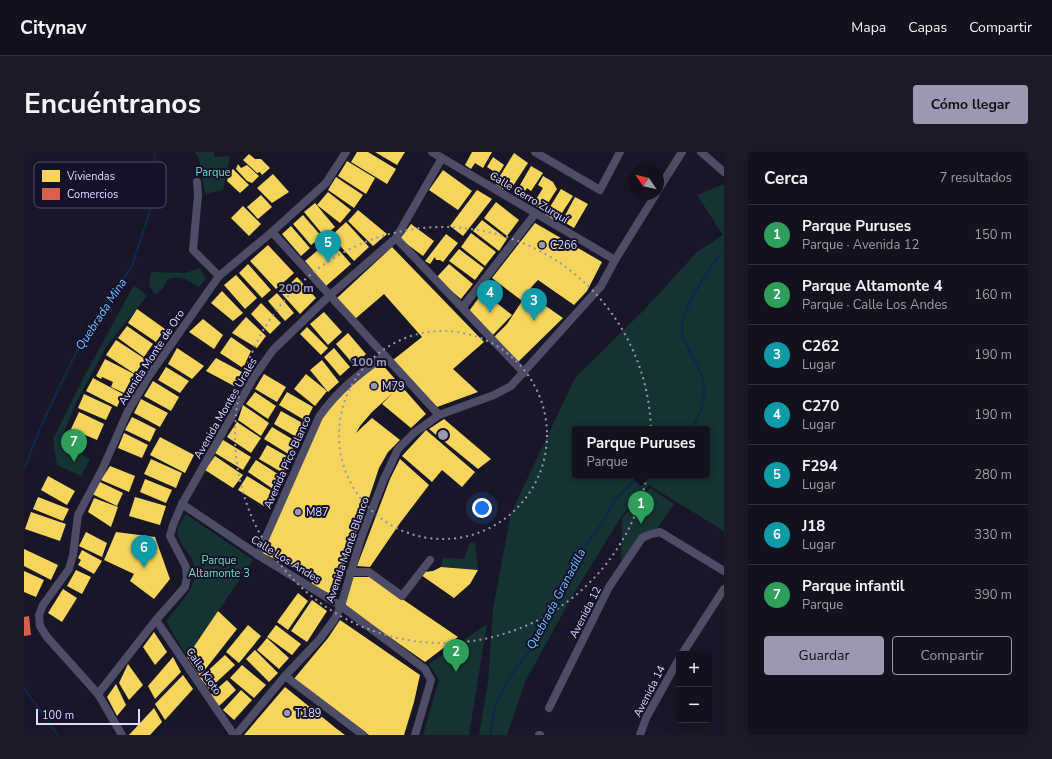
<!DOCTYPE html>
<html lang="es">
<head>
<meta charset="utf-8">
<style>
  :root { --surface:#13111d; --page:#1c1a26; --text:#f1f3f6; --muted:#9d9da4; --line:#32313b; --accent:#9a98b3 }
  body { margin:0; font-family:"Nunito Sans",sans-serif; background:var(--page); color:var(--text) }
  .controls { position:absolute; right:12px; bottom:12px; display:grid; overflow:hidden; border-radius:4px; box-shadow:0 4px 16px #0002 }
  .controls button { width:36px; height:36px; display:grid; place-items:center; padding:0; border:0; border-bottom:1px solid var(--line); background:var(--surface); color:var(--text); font:20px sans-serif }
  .compass { position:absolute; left:604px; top:12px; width:36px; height:36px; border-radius:50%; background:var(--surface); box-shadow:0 4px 16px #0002; rotate:304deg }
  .scale { position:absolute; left:12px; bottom:10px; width:104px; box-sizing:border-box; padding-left:4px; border:2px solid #dfddff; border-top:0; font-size:11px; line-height:14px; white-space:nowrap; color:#dfddff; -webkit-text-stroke:3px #14112d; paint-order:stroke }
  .you { position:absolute; left:458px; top:356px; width:14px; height:14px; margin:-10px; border:3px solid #fff; border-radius:50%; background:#1a73e8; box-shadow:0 0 0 6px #1a73e833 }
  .badge { display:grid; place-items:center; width:26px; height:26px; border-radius:50%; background:var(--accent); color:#fff; font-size:13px; font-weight:700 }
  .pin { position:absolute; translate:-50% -33px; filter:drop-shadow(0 1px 2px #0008) }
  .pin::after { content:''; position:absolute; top:21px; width:14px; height:12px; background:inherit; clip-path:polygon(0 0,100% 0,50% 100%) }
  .popup { position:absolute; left:548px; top:274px; width:138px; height:52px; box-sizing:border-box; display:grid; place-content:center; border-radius:4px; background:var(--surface); filter:drop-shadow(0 1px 3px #0005); font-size:13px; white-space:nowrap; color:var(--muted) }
  .popup b { font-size:15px; color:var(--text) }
  .popup::after { content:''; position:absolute; left:50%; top:100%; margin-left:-8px; border:8px solid transparent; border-top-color:var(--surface) }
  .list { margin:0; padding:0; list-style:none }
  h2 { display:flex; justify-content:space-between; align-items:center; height:52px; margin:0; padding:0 16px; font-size:17px }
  h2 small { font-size:13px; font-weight:400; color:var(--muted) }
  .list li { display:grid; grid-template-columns:26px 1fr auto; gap:12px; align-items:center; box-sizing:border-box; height:60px; padding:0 16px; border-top:1px solid var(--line) }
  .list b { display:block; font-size:15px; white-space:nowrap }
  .list p { margin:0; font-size:13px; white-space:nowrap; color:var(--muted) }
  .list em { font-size:13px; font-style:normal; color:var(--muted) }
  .actions { display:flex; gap:8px; padding:12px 16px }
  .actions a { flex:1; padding:9px 0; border:1px solid var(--accent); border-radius:4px; text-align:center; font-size:14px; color:var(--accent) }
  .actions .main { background:var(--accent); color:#111 }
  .map { position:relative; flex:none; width:700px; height:583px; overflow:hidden; border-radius:4px }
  header { display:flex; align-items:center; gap:24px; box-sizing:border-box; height:56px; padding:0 20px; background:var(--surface); border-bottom:1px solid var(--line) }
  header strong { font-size:19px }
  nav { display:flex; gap:22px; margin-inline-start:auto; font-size:14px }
  .intro { display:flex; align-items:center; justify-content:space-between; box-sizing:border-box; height:96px; padding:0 24px }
  h1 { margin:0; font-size:28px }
  .button { padding:10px 18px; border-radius:4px; background:var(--accent); color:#111; font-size:14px; font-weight:700 }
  main { display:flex; gap:24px; padding:0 24px }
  aside { flex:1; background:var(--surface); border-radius:4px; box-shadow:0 4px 16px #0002 }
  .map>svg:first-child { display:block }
  .green { fill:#153332; fill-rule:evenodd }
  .homes { fill:#f6d55c }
  .shops { fill:#d6604d }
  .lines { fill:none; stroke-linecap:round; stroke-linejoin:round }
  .stream { stroke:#0e284d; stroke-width:2 }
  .street { stroke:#4d4d67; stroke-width:8 }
  .ring { fill:none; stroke:#9a98b3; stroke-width:2; stroke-dasharray:2 4 }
  .poi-dot { fill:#9a98b3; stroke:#14112d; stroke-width:1.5 }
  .labels { text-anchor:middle; stroke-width:4; stroke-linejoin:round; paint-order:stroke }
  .park-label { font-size:11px; fill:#66e2bc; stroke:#14112d }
  .street-label { font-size:11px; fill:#dfddff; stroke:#14112d }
  .poi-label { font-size:11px; fill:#dfddff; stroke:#14112d; text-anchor:start }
  .water-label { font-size:12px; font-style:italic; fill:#6bc4ff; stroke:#14112d }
  .key { fill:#14112d; stroke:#514e6c; stroke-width:1 }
  .key-label { font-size:11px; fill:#dfddff }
  .centre { fill:#9a98b3; stroke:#14112d; stroke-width:2 }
  .ring-label { font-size:12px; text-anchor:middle; font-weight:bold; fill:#9a98b3; stroke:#14112d; stroke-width:4; stroke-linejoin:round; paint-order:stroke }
</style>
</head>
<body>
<header>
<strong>Citynav</strong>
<nav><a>Mapa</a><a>Capas</a><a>Compartir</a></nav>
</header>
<div class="intro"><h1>Encuéntranos</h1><a class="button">Cómo llegar</a></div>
<main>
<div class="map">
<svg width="700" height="583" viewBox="0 0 700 583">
  <rect width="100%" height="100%" fill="#191727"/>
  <g class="green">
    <polygon points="171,0 190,0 190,5 206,4 199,38 181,42 175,7"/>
    <path d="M 700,32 L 700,379 L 625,333 L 597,365 L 550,441 L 502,528 L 483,583 L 455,583 L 464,531 L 469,457 L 487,361 L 551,226 L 620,158 L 673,100 L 699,83 L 673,43 ZM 551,277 L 683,277 L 683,323 L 551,323 Z"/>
    <path d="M 176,116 L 182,127 L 175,135 C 163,128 156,122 143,128 L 139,136 L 131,143 L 125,133 L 127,120 L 161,121 Z"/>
    <polygon points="110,133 123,144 82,195 52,251 37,287 43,294 66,307 57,324 33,313 29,287 62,221"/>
    <path d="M 626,336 L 650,352 L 633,377 C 615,377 608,396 599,410 L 597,409 L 598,366 Z"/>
    <path d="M 162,362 L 229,408 L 163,505 L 142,469 C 153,455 168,441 171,423 C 175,405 149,392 154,375 C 156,370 160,366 162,362 Z"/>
    <polygon points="451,390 454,418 417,415 419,406 440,407 446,391"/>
    <polygon points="463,472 445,583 399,583 415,528 405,512"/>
  </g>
  <g class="homes">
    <polygon points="333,0 344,0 372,17 363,32 327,10"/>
    <polygon points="351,0 381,0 373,13"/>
    <polygon points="448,0 468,0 459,16 451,11 447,17 441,13"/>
    <polygon points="490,1 504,11 489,34 484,30 479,37 471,32"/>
    <polygon points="225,2 231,7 237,7 246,16 238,23 236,20 233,21 219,8"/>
    <polygon points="469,5 480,13 470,29 465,25 469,19 463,15"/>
    <polygon points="323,9 351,26 342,42 314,24"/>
    <polygon points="214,12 217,16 223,13 235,24 228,31 223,29 212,17"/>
    <polygon points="507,14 519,21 507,39 503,36 498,43 492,40"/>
    <polygon points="209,17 225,33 216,41 203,29 205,22"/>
    <polygon points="419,18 448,39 434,58 405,38"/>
    <polygon points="249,22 265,40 248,51 233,36"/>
    <polygon points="519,24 529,30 533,37 519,59 509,52 519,36 514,33"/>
    <polygon points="312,25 339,43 330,56 304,38"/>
    <polygon points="537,37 549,44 532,70 521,63"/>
    <polygon points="453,38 468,47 439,84 426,74"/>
    <polygon points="304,40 327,58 316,71 293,53"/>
    <polygon points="237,43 248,55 234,67 223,55"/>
    <polygon points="551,45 564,52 550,76 538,69"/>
    <polygon points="472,50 495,68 483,84 460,66"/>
    <polygon points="291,51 311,75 300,84 280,60"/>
    <polygon points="219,54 237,72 225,84 207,66"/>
    <polygon points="334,58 363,82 349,94 324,69"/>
    <polygon points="279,63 298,85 287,93 269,72"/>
    <polygon points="458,68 483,87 475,99 449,79"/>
    <polygon points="322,70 345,95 330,109 307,84"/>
    <polygon points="511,71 578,110 563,139 550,153 514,128 510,132 503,141 539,166 493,211 469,186 483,172 502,143 497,148 468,126"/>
    <polygon points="387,72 410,89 399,104 376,87"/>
    <polygon points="267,74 286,96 277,104 258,82"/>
    <polygon points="447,81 472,100 461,114 437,95"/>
    <polygon points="422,82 434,91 419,110 416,108 412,108 411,105 406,112 401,109"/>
    <polygon points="306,88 327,112 302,134 281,109"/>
    <polygon points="244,93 270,121 252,137 226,109"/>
    <polygon points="368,95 460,190 429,217 454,240 413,255 369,208 398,185 360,142 331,167 313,146"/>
    <polygon points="435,97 460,116 451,128 425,109"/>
    <polygon points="224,112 247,138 238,146 215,121"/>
    <polygon points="425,112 449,132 437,147 412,126"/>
    <polygon points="212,123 233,146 221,157 200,133"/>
    <polygon points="273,125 292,146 276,162 257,141"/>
    <polygon points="198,139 219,161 209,169 187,151"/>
    <polygon points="459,140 488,163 468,184 445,159"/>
    <polygon points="253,141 270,161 261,169 244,149"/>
    <polygon points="237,151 257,171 246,182 227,162"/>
    <polygon points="113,157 141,177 132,190 104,171"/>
    <polygon points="300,160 318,180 304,193 286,172"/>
    <polygon points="222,165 242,184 233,196 208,181"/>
    <polygon points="179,167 199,183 190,197 165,180"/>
    <polygon points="103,174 129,192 120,205 94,186"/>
    <polygon points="283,175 304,196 297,203 276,182"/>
    <polygon points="324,181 342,202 330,213 312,192"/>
    <polygon points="207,185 227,199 219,216 196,201"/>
    <polygon points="92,188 121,207 111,222 82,203"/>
    <polygon points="153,196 180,214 168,227 144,212"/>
    <polygon points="310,196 326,215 316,224 300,205"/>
    <polygon points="192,206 218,220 210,234 182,219"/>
    <polygon points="81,207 110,222 100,241 87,235 89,230 78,225 77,227 72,224"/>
    <polygon points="298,208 315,230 304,240 286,218"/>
    <polygon points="356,210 402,262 387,276 358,252 369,241 348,260 336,274 332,281 348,266 376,288 364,300 355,316 337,370 308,443 287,432 290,426 238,401 287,284 308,250"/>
    <polygon points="142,215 165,229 156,241 134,228"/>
    <polygon points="240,222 262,235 253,250 231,237"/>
    <polygon points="282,222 303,239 291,254 270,237"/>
    <polygon points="69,226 99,242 93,255 62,239"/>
    <polygon points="129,229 155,245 147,259 120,244"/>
    <polygon points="231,240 252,254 244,267 222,252"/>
    <polygon points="263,240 289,255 282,269 255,253"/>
    <polygon points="60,242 88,255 82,268 54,256"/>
    <polygon points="117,247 144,261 136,275 110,261"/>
    <polygon points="219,253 245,271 237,284 214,268"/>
    <polygon points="257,259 282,273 274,286 250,272"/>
    <polygon points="55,260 80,272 73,288 47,277"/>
    <polygon points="108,265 132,277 126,290 101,278"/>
    <polygon points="420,267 467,307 454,317 405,277"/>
    <polygon points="213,270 237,286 227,301 203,285"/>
    <polygon points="248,275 273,290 266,303 240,287"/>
    <polygon points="402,278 451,320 438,335 418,318 408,330 378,304"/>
    <polygon points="100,281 124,293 118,306 94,296"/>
    <polygon points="136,285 170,303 161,321 126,303"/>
    <polygon points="199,288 227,305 219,318 191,301"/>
    <polygon points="243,293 268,307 259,321 235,307"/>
    <polygon points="191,304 219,323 209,336 181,318"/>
    <polygon points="127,307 158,321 152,336 120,322"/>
    <polygon points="376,307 405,333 376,371 346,415 333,414 366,327"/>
    <polygon points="232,308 257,324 249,337 224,320"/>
    <polygon points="86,314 111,324 105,340 77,328"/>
    <polygon points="24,324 51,339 43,353 17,338"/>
    <polygon points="223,324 249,340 240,354 214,338"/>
    <polygon points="121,327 148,338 142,351 116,340"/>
    <polygon points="74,329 99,341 93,354 68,342"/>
    <polygon points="14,345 45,357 39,369 9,357"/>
    <polygon points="111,345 142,354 136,373 105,364"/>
    <polygon points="70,346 94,355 87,375 64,360"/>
    <polygon points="7,360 42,372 36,389 1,377"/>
    <polygon points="62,380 83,391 78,405 55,394"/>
    <polygon points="92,380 131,385 146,427 130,447 106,429 110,422 80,408"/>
    <polygon points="0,397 34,413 27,428 0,414"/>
    <polygon points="58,398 78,409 70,422 54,413 57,408 54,406"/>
    <polygon points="417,415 454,418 446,432 430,446 397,423 400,420 409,419"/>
    <polygon points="52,418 67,425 58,442 43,434"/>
    <polygon points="0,419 20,428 12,445 0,440"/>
    <polygon points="327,425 346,425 434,485 401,510 320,453"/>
    <polygon points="39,437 53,446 38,470 24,461"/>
    <polygon points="274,441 284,449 264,478 253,470"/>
    <polygon points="288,448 303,459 283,490 267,479"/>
    <polygon points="194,459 213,477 176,524 163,505"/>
    <polygon points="316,468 396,523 390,550 380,583 345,583 269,528 304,486"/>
    <polygon points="224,473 237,484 215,511 202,500"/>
    <polygon points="252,473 277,492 268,503 243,485"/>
    <polygon points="130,480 143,500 131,513 119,495"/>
    <polygon points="243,486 265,506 255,517 233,498"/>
    <polygon points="231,498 254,521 245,530 222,507"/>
    <polygon points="201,503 211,513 185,537 176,526"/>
    <polygon points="149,505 157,520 131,547 124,534"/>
    <polygon points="104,512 119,533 105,548 95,531"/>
    <polygon points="218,513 242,533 230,546 206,526"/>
    <polygon points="159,523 169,537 141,568 131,552"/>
    <polygon points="203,528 212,538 195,554 186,543"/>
    <polygon points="92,532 102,553 93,564 83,545"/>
    <polygon points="261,535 313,577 321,583 220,583"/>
    <polygon points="217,538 228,548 210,568 199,558"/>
    <polygon points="130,556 138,570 126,583 105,583"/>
  </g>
  <polygon class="shops" points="5,464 7,483 0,484 0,465"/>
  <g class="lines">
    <g class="stream">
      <path d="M 667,277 C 678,261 685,238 676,219 C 671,207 661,194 658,181 C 654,161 687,113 700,98"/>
      <polyline points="0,317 19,269 54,197 108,114 126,59 131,0"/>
      <polyline points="0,536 34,583"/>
      <polyline points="466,583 471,553 486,525 507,497 549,411 582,365 590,349 608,330 619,323"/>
    </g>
    <g class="street">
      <polyline points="408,0 591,108"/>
      <polyline points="511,0 576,38 596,0"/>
      <polyline points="677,0 700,20"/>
      <polyline points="173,30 174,43 169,98 195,124"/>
      <polyline points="634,38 658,0"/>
      <polyline points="248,80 415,263"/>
      <polyline points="372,86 500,221"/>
      <polyline points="439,155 511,62"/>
      <polyline points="158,352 234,403 317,454 401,517 407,528 391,583"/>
      <path d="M 234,403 L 295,265 C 313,239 335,222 360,204"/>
      <polyline points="326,420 345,420 378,444 406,408"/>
      <polyline points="132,468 210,583"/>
      <polyline points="658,502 700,437"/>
      <polyline points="261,524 339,583"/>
      <polyline points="74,542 132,468 161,435 163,425 162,415 146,384 149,373 158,352 230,225 249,198 305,144 372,86 418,6"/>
      <polyline points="525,556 585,435 618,386 627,382 636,380 700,419"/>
      <polyline points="98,583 74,542 23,485 16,474 15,463 19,453 45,417 49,403 54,363 78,318 104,259 125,224 195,124 248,80 302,31 322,0"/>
      <polyline points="212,583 261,524 295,488 310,468 317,454 337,386 360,327 374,297 390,281 415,263 470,243 487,234 577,134 591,108 632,42"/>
      <polyline points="515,583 516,583"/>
      <polyline points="616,583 622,566 655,507"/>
    </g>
  </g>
  <g class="ring">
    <circle cx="419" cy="283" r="104"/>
    <circle cx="419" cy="283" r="208"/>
  </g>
  <g class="poi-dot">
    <circle cx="518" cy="93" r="4"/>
    <circle cx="350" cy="234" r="4"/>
    <circle cx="274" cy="360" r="4"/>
    <circle cx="263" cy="561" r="4"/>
  </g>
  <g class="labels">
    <g class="park-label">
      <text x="189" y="24">Parque</text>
      <text x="195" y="412">Parque<tspan x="195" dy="13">Altamonte 3</tspan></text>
    </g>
    <g class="street-label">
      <text transform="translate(505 45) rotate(31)" y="4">Calle Cerro Zurquí</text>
      <text transform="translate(127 205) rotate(-57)" y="4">Avenida Monte de Oro</text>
      <text transform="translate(201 256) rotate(-60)" y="4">Avenida Montes Urales</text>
      <text transform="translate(263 310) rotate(-66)" y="4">Avenida Pico Blanco</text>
      <text transform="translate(323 398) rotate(-71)" y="4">Avenida Monte Blanco</text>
      <text transform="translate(262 407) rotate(32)" y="4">Calle Los Andes</text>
      <text transform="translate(561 460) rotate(-63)" y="4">Avenida 12</text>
      <text transform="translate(180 519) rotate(56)" y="4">Calle Kioto</text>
      <text transform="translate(625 539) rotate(-63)" y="4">Avenida 14</text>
    </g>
    <g class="poi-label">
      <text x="526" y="97">C266</text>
      <text x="358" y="238">M79</text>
      <text x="282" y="364">M87</text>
      <text x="271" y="565">T189</text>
    </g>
    <g class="water-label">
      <text transform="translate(77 162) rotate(-57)" y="4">Quebrada Mina</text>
      <text transform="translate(532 447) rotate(-62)" y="4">Quebrada Granadilla</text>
    </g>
  </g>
  <rect x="10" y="10" width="132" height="46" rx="6" class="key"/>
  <rect x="18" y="18" width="18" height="12" fill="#f6d55c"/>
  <rect x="18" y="36" width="18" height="12" fill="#d6604d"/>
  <g class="key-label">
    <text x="43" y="28">Viviendas</text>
    <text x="43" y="46">Comercios</text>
  </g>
  <circle cx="419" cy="283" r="6" class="centre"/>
  <g class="ring-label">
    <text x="272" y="140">200 m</text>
    <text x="345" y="214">100 m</text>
  </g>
</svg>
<div class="controls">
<button>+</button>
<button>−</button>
</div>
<svg class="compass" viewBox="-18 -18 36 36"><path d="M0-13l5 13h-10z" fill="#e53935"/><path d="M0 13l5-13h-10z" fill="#9d9da4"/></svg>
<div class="scale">100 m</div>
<div class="you"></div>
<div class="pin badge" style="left:617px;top:372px;background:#2e9e5b">1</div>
<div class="popup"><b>Parque Puruses</b>Parque</div>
<div class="pin badge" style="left:432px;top:520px;background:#2e9e5b">2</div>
<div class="pin badge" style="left:510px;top:169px;background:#0f9aa8">3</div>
<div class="pin badge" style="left:466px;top:161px;background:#0f9aa8">4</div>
<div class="pin badge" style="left:304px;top:111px;background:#0f9aa8">5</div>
<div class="pin badge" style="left:120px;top:416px;background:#0f9aa8">6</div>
<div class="pin badge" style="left:50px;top:310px;background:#2e9e5b">7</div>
</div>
<aside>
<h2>Cerca<small>7 resultados</small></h2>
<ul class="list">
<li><span class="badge" style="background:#2e9e5b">1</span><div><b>Parque Puruses</b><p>Parque · Avenida 12</p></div><em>150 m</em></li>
<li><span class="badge" style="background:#2e9e5b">2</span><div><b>Parque Altamonte 4</b><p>Parque · Calle Los Andes</p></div><em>160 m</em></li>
<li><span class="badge" style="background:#0f9aa8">3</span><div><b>C262</b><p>Lugar</p></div><em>190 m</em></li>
<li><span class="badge" style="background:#0f9aa8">4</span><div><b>C270</b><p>Lugar</p></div><em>190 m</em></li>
<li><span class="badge" style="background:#0f9aa8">5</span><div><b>F294</b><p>Lugar</p></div><em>280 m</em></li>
<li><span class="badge" style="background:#0f9aa8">6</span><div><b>J18</b><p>Lugar</p></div><em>330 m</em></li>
<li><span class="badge" style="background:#2e9e5b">7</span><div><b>Parque infantil</b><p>Parque</p></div><em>390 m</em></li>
</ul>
<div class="actions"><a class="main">Guardar</a><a>Compartir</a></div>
</aside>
</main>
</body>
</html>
